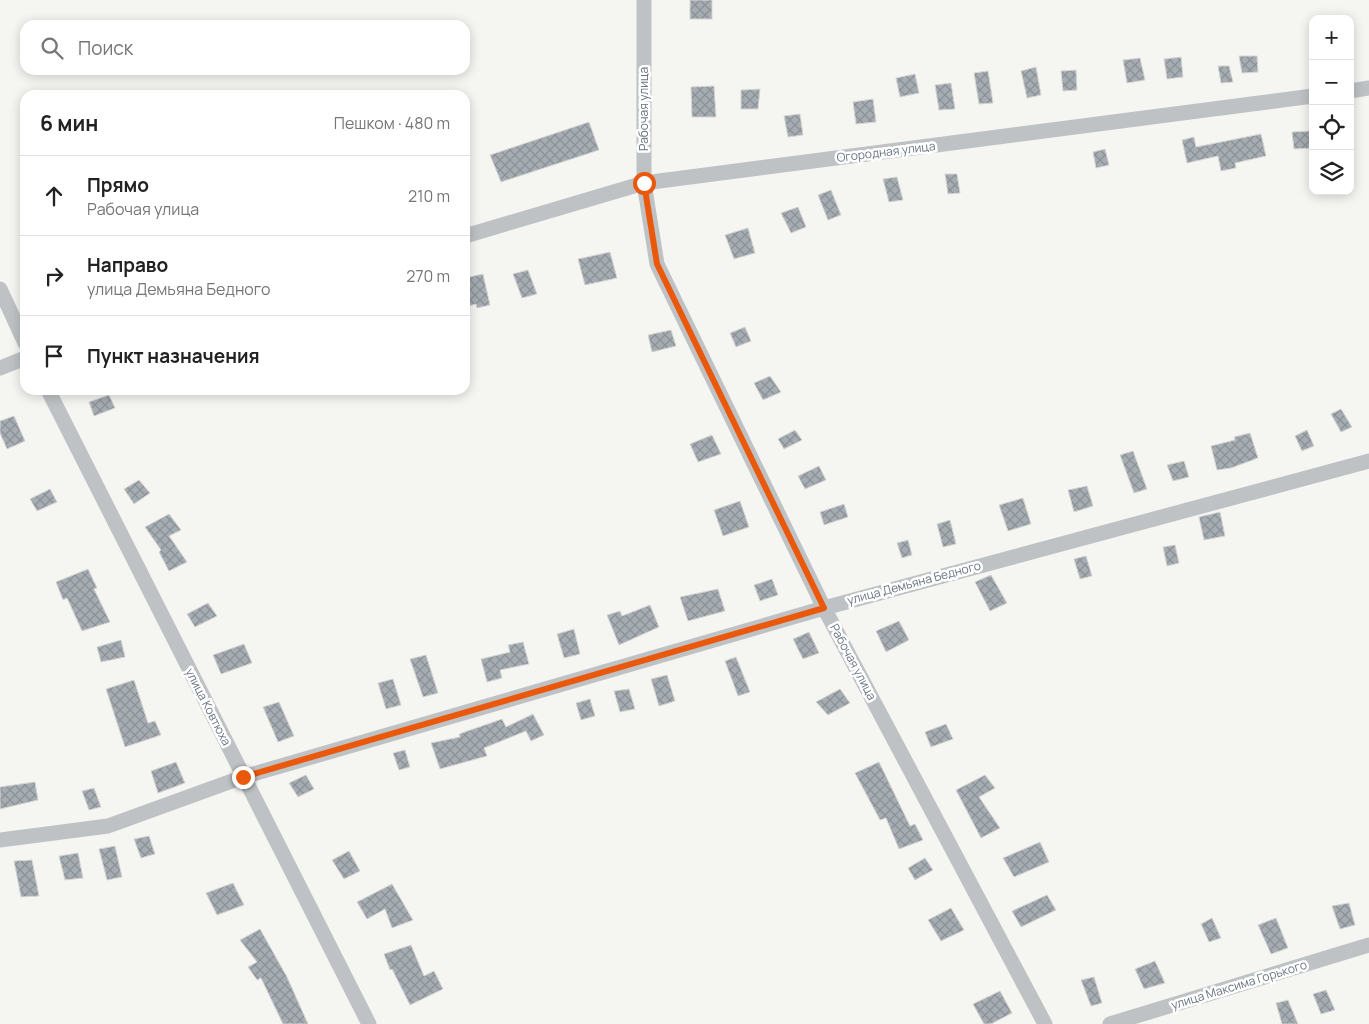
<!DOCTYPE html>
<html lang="ru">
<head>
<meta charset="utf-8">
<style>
  :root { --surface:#fff; --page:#f6f6f6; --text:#222; --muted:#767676; --line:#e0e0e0 }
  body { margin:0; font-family:Manrope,sans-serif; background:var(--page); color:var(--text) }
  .controls { position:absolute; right:15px; top:15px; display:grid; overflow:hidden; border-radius:10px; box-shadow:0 2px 12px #0003 }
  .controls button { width:45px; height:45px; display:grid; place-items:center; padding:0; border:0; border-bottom:1px solid var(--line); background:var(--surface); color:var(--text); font:25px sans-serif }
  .stop { position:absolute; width:15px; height:15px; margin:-11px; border:4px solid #ea580c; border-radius:50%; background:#fff }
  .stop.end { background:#ea580c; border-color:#fff; box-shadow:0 1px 5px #0008 }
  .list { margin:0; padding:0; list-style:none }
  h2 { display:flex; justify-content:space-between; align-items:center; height:65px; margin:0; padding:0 20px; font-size:21px }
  h2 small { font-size:16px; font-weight:400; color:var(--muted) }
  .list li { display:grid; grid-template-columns:32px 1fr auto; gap:15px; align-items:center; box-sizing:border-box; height:80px; padding:0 20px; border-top:1px solid var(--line) }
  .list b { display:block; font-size:19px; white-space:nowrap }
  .list p { margin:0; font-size:16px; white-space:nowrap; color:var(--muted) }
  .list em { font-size:16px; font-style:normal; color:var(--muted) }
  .icon { flex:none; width:28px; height:28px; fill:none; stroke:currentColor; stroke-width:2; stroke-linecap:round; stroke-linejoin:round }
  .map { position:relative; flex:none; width:1369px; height:1024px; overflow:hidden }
  .search { position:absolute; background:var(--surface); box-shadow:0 2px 12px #0003; left:20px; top:20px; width:450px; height:55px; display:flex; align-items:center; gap:12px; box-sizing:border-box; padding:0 18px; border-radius:15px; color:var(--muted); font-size:19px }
  .panel { position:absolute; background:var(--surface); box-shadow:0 2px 12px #0003; left:20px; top:90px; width:450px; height:305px; border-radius:15px }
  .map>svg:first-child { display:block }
  .building { fill:url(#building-cross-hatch); stroke:#d6d6d4 }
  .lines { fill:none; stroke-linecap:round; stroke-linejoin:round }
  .minor { stroke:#bec2c5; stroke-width:15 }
  .route { stroke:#ea580c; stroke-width:6 }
  .labels { text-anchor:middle; stroke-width:5; stroke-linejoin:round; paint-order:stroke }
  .street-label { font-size:12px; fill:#677480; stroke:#fff }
</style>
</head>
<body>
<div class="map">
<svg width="1369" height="1024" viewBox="0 0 1369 1024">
  <defs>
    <pattern id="building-cross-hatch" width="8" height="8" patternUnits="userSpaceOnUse" patternTransform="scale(1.25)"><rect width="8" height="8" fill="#a6adb2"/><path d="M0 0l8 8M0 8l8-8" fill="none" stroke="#8b9196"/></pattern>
  </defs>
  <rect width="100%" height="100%" fill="#f5f5f2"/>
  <g class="building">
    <rect x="690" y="0" width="22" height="19"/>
    <polygon points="1239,56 1257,56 1258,72 1242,73"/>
    <polygon points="1181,57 1183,77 1167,79 1164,59"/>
    <polygon points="1140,58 1145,80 1127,83 1123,60"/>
    <polygon points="1218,66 1229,66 1233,82 1221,83"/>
    <polygon points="1036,67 1041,95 1027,98 1021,71"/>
    <polygon points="1076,70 1077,90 1063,91 1061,71"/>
    <polygon points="988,71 993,103 979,104 974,73"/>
    <polygon points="915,74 919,93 900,97 896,78"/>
    <polygon points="951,83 955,109 939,110 935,85"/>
    <polygon points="714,86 716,117 692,117 691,87"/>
    <polygon points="760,89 758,109 741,109 741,90"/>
    <polygon points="873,99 876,122 856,124 853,102"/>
    <polygon points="800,114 803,135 788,137 784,116"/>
    <polygon points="589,122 599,150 501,182 490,155"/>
    <polygon points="1311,131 1313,148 1294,149 1292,132"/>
    <polygon points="1261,134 1266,156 1235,163 1236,168 1221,171 1218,156 1187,163 1182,140 1194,137 1196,147"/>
    <polygon points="1105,149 1109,165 1096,168 1093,152"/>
    <polygon points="945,174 957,174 960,193 948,194"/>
    <polygon points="897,177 903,200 889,202 883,179"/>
    <polygon points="831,190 841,215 828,220 818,195"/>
    <polygon points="798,207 806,227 791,233 781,213"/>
    <polygon points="748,228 755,253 734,259 725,235"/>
    <polygon points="610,252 617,278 585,285 578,259"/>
    <polygon points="528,270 537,294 522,298 513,274"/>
    <polygon points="483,274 490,305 477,308 476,304 465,307 465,278"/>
    <polygon points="745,327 751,341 736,347 730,333"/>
    <polygon points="671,330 676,346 652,352 648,335"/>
    <polygon points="770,376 781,392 763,400 754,383"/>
    <polygon points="109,395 115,408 94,416 89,402"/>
    <polygon points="1341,409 1352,427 1341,432 1331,414"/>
    <polygon points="14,416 25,441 7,449 0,433 0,421"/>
    <polygon points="795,430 802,440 784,449 778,439"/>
    <polygon points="1307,430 1314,446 1302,451 1295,436"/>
    <polygon points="1250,433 1258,458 1231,468 1217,470 1211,446 1235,440 1234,437"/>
    <polygon points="712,435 721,454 698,462 690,444"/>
    <polygon points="1133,451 1147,489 1134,493 1120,455"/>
    <polygon points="1184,461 1189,477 1173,481 1167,465"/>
    <polygon points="819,466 826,480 805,489 798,476"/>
    <polygon points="139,480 150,493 134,504 124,489"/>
    <polygon points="1087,486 1093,506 1074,512 1068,490"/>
    <polygon points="50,489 57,502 37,511 30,499"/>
    <polygon points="1023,498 1031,524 1008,531 999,505"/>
    <polygon points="740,501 749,527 723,536 714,510"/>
    <polygon points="844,504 848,517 824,525 820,512"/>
    <polygon points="1220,512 1225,536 1204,540 1199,517"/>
    <polygon points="169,514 181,530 169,536 187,562 169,571 159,552 161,550 145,527"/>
    <polygon points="950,520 956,544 943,547 937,524"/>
    <polygon points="908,540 912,555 902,558 897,543"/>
    <polygon points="1175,545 1179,563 1167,566 1163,547"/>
    <polygon points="1086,556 1092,576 1080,579 1074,559"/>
    <polygon points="88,569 97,588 94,589 110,622 82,631 67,598 63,600 56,582"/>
    <polygon points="991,575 1007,603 990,611 975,582"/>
    <polygon points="772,579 778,595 760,601 754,585"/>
    <polygon points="718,589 725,611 688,621 680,597"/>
    <polygon points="208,603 217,616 195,627 187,614"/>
    <polygon points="650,605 659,627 619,645 607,615 620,611 622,616"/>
    <polygon points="899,621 909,640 886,652 876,631"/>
    <polygon points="574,629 580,654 564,658 557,634"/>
    <polygon points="809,632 819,653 803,659 793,639"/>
    <polygon points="121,640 125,657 101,662 97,647"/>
    <polygon points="523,642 529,664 500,670 502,678 487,682 481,659 510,652 508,645"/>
    <polygon points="244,644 252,663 221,674 213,655"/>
    <polygon points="426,655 438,693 423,697 410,659"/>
    <polygon points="736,657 750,692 738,696 725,661"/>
    <polygon points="667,675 675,701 659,706 651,679"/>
    <polygon points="393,679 401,705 386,709 378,683"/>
    <polygon points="134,680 148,723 155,721 161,735 125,747 106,689"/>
    <polygon points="629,689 635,709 620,712 614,691"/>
    <polygon points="840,689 850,703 828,715 816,702"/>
    <polygon points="590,699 595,716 581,720 576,703"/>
    <polygon points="279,702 294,736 278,742 263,707"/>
    <polygon points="533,714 544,735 531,741 526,731 484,748 487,756 440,769 431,743 460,737 459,734 502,719 506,727"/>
    <polygon points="946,724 953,739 931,747 925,732"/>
    <polygon points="405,750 410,767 399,770 393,753"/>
    <polygon points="176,762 185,783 158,793 151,771"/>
    <polygon points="879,762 910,826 915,824 923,840 899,849 886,818 880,820 855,773"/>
    <polygon points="306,775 314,789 298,797 289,783"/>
    <polygon points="985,775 995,788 979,797 1000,828 981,838 956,790"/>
    <polygon points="35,782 38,800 0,809 0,787"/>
    <polygon points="94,788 101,807 89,810 82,791"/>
    <polygon points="149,836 155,854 141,858 134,839"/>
    <polygon points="1040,842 1049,862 1014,877 1003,858"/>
    <polygon points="115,846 122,877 107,880 99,849"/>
    <polygon points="349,851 360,871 344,879 332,860"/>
    <polygon points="78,853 83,878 65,880 59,856"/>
    <polygon points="925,858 933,870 915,880 908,868"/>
    <polygon points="32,860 39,896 21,897 14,861"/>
    <polygon points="233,883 244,905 217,915 206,893"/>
    <polygon points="392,884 413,920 392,928 385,909 367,919 357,902"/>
    <polygon points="1047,895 1056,910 1021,927 1012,911"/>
    <polygon points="1349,903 1355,925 1340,929 1332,906"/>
    <polygon points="951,908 964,930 941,941 928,920"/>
    <polygon points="1212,918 1221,938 1209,942 1201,924"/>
    <polygon points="1276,918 1288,948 1271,954 1258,925"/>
    <polygon points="260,929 287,977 308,1024 283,1024 261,978 257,980 248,967 257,962 240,940"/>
    <polygon points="411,945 424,976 434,971 443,989 410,1005 392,969 390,970 384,954"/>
    <polygon points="1155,961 1165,983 1144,989 1135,969"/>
    <polygon points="1094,977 1102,1003 1091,1006 1081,980"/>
    <polygon points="1326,990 1335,1010 1321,1014 1313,994"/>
    <polygon points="1000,991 1012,1013 991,1024 984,1024 973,1004"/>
    <polygon points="1288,1000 1298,1024 1282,1024 1276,1003"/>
  </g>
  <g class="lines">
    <g class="minor">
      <polyline points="644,0 644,183 657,264 824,608 1045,1024"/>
      <polyline points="1350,91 1369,88"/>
      <polyline points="465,236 644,183 1313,96"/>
      <polyline points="0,289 25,343"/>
      <polyline points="0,368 25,358"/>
      <polyline points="48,390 369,1024"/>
      <polyline points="0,840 108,826 243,777 824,608 1369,461"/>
      <polyline points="1110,1024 1369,945"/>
    </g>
  </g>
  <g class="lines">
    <polyline class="route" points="243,777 824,608 657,264 644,183"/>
  </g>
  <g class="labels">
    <g class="street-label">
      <text transform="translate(644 109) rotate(-90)" y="4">Рабочая улица</text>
      <text transform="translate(886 152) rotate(-7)" y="4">Огородная улица</text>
      <text transform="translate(914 583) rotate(-15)" y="4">улица Демьяна Бедного</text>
      <text transform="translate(853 662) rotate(62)" y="4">Рабочая улица</text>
      <text transform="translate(208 707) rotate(63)" y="4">улица Ковтюха</text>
      <text transform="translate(1239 985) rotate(-17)" y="4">улица Максима Горького</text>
    </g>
  </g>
</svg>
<div class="controls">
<button>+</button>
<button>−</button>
<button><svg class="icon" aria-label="locate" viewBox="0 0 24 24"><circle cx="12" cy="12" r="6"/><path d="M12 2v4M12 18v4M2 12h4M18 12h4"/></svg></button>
<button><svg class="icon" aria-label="layers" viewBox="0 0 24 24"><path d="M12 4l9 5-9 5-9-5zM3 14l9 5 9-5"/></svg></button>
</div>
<div class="stop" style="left:644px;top:183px"></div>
<div class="stop end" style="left:243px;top:777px"></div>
<div class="search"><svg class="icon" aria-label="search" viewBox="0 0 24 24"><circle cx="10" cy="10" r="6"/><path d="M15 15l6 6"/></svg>Поиск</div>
<section class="panel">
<h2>6 мин<small>Пешком · 480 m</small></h2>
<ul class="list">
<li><svg class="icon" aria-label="ahead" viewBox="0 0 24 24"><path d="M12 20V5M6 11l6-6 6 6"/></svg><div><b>Прямо</b><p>Рабочая улица</p></div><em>210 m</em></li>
<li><svg class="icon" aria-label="right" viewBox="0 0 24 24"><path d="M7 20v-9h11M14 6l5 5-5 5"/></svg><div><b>Направо</b><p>улица Демьяна Бедного</p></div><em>270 m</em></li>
<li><svg class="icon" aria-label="arrive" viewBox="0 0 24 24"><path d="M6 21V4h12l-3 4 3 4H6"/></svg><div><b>Пункт назначения</b></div></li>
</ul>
</section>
</div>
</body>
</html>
